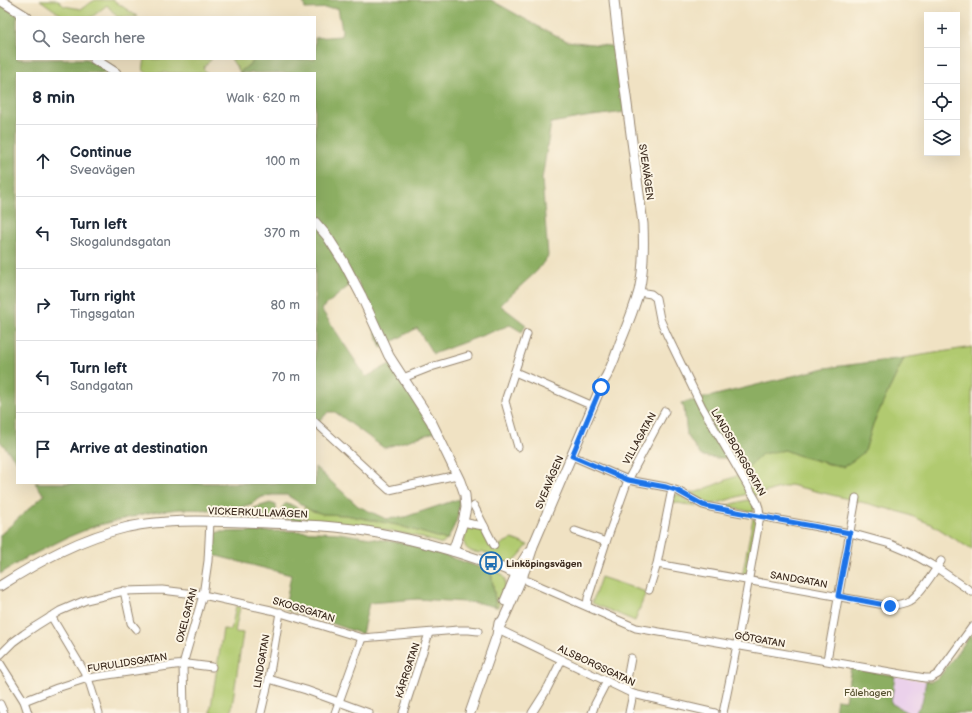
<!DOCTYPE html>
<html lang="en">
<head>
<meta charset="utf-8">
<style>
  :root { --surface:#fff; --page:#f2f2f3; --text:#1f2937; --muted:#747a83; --line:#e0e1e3 }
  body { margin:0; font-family:"Balsamiq Sans",sans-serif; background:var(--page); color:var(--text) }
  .controls { position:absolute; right:12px; top:12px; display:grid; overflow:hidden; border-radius:0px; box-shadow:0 4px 16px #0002 }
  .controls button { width:36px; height:36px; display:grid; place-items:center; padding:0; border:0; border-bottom:1px solid var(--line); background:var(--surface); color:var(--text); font:20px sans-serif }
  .stop { position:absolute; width:12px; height:12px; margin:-9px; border:3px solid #1a73e8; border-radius:50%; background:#fff }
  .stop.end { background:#1a73e8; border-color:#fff; box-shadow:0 1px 4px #0008 }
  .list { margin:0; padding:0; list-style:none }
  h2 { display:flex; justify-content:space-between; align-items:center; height:52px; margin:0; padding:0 16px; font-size:17px }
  h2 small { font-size:13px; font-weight:400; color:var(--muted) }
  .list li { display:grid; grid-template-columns:26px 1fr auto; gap:12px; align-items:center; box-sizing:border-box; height:72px; padding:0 16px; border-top:1px solid var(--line) }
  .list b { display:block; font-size:15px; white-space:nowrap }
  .list p { margin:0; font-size:13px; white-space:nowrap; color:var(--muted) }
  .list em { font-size:13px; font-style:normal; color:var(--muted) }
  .icon { flex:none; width:22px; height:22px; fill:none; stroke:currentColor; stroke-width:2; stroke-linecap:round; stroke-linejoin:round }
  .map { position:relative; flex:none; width:972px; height:713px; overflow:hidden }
  .search { position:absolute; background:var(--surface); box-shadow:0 4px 16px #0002; left:16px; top:16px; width:300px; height:44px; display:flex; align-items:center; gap:10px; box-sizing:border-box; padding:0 14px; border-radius:0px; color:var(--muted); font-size:15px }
  .panel { position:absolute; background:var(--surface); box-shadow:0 4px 16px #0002; left:16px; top:72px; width:300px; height:412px; border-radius:0px }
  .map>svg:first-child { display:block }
  .built { fill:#ebd1eb }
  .green { fill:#b1ca6f; stroke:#767a46 }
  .forest { fill:#8cae62; stroke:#646c40 }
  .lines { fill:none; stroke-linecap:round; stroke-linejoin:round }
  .minor-casing { stroke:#968670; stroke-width:9 }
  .major-casing { stroke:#968670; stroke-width:11 }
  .minor { stroke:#fff; stroke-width:7 }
  .major { stroke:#fff; stroke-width:9 }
  .route { stroke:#1a73e8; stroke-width:5 }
  .labels { text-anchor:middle; stroke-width:4; stroke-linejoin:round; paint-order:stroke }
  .street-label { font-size:10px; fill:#3b2a1e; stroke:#fcf5e5 }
  .poi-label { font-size:10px; font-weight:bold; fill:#3b2a1e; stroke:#fcf5e5; text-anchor:start }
  .park-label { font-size:10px; fill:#585232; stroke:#fcf5e5 }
</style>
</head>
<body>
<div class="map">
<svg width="972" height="713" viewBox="0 0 972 713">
  <rect width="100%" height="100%" fill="#fcf5e5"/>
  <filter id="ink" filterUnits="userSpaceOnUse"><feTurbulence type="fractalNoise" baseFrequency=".025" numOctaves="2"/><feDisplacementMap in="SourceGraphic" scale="8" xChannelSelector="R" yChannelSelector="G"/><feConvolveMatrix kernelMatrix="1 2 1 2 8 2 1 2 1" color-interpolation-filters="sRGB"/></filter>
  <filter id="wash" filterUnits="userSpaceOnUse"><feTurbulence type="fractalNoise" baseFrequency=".012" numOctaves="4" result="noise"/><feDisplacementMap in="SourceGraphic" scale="16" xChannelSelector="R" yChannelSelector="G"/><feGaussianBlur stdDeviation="0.9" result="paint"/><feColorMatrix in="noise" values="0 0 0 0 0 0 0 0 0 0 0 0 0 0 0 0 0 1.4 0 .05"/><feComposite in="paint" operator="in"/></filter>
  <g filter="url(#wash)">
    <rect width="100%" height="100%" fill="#f0e2c3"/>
    <polygon class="built" points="895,676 926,681 922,703 915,713 908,713 891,703"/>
    <g class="green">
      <polygon points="40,0 58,0 64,6 81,9 95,0 113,0 138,17 117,17 107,5 92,17 64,17"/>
      <polygon points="145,59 212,59 203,68 207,73 147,73 143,70"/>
      <polygon points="231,59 256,59 240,72"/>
      <polygon points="972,347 972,550 933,525 904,513 865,503 790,485 752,496 750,493 714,504 705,503 690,492 697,492 741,474 762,454 785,450 800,456 832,465 865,451 873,424 904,358"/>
      <polygon points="676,494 681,496 698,507 673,502 674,496"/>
      <polygon points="747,500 752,501 754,505 754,511 751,512 726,506"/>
      <polygon points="304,505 310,510 323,514 346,515 397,525 447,540 442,544 416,536 361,526 305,519"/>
      <polygon points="753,518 755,520 756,525 747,575 745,577 742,577"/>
      <path d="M 468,528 L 480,530 L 483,533 L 492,549 L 497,548 L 503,543 L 512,539 L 528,545 L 518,557 L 509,564 L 506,564 L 496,560 L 496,557 L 481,551 L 480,553 C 462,551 462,543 468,528 Z"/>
      <polygon points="491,571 502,574 505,579 505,585 498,607 496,607"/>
      <polygon points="601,577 646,592 635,621 592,603"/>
      <polygon points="236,606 240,607 235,632 243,633 231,713 210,713 223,629 231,630"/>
    </g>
    <g class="forest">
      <polygon points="303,0 491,0 541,28 567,41 618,47 625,112 585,117 551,123 542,179 548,256 537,271 500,305 526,325 522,332 510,325 433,354 417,328 381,348 358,282 331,250 350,285 321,309 366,377 390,364 435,432 384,448 335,412 328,412 315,426 315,73 239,73 256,59 315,59 315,38 341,36 342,30 338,8 305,9"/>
      <polygon points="0,4 21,17 17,17 17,59 87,59 109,73 17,73 17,462 0,441"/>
      <polygon points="904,358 873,424 865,451 854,460 843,467 800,456 785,450 762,454 741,474 728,458 717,458 701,456 687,435 684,408 681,403 696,400 825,368"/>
      <path d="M 315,467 L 358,506 L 386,519 L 405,517 L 459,499 C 460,518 455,524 447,540 L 397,525 L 346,515 L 323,514 L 310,510 L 287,495 L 272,495 L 262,497 L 251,504 L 238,508 L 211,510 L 180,509 L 152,512 L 95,526 L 66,538 L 24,559 L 0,574 L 0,535 L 44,495 L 35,483 L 315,483 Z"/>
      <polygon points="270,503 276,505 277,517 251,518 249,516 254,508"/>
      <path d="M 286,503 C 295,506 304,509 301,521 L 283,518 L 282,507 Z"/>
      <polygon points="293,531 339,533 414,545 491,571 496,607 479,603 417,599 369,603 362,634 317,618 287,610 285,607 291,575 213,555 215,535 218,532"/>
      <path d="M 972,633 L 972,713 L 915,713 L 922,703 L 926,681 C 932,682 935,680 940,676 Z"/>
      <polygon points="851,668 895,676 891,703 908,713 835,713 837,699 845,700"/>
    </g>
  </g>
  <g filter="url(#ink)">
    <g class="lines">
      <g class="minor-casing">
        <g id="minor">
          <polyline points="639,292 651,294 656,298 660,319 667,335 702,407 757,502 759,508 760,516 737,645 723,713"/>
          <polyline points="515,372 593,406"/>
          <polyline points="403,378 431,367 468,356"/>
          <polyline points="315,422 389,490 457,475"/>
          <polyline points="518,447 506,405 505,401 527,334"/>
          <polyline points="572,456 628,480 666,487 678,491 703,505 710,507 850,533 890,544 909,552 937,568 972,592"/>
          <polyline points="474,506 494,545"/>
          <polyline points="463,522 472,524 484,526"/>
          <polyline points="575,531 606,542"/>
          <path d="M 657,564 L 890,606 C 896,605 903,604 909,601 C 920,595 934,572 941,561"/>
          <polyline points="528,581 636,628 642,629 925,678 931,678 938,674 972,627"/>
          <polyline points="649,590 657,564 672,489"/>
          <polyline points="124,591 131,623 136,629"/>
          <polyline points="587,606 588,598 606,542 628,480 665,411"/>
          <polyline points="51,616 88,678 99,713"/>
          <polyline points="498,629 633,694 715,713"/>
          <polyline points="0,655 13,642 24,634 36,626 60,611 86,600 124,591 162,590 203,595 271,610 362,638 458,630 469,630 478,631"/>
          <polyline points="827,660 856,498"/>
          <polyline points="0,663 24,701 28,713"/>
          <polyline points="269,679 306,690 369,713"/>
          <polyline points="625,690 631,658"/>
          <polyline points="24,701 57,688 88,678 175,665 188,664 212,667"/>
          <polyline points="0,704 4,713"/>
          <polyline points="184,713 183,664 203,595 208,561 210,521"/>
          <polyline points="261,713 269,679 280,612"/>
          <polyline points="335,713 362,638"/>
          <polyline points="403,713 429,633"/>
          <polyline points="532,713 546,691 562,659"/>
          <polyline points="592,713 595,704 607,681"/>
          <polyline points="629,713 633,694"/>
        </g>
      </g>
      <g class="major-casing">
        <g id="major">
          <polyline points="0,0 27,17"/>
          <polyline points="94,59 116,73"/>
          <polyline points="315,222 327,236 343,261 361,295 389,356 431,421 460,481 465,495 466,508 463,522 453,551"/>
          <path d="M 0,586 C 41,560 81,538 128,527 C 167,519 206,521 246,522 C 290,524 334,525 378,533 C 428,542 476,557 523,576"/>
          <path d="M 505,601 C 512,585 517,568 528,553"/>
          <path d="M 498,629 C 505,618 510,605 515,593 C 522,577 529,562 533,546 L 603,382 C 611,370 615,357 620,343 C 627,326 634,309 639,291 C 644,269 644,247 643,224 L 617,29 L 614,0"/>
          <polyline points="470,713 497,635 499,623"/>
        </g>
      </g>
      <use href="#minor" class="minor"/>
      <use href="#major" class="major"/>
    </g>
  </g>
  <g class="lines" filter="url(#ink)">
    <polyline class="route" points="601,387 572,456 628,480 666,487 678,491 703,505 710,507 850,533 838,596 890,606"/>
  </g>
  <defs>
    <g id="bus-ring" transform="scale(1.15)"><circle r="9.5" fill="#fcf5e5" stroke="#1f6fb2" stroke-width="1.5"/><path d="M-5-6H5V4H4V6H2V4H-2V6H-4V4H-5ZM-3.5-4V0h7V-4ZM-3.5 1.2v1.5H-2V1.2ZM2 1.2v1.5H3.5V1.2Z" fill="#1f6fb2"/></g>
  </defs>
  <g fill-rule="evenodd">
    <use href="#bus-ring" x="491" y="563"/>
  </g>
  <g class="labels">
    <g class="street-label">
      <text transform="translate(647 172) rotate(82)" y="4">SVEAVÄGEN</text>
      <text transform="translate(639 438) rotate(-61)" y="4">VILLAGATAN</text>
      <text transform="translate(739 452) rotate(60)" y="4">LANDSBORGSGATAN</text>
      <text transform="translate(549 482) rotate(-67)" y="4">SVEAVÄGEN</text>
      <text transform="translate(258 512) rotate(2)" y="4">VICKERKULLAVÄGEN</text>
      <text transform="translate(799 579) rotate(10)" y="4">SANDGATAN</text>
      <text transform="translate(304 609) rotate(17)" y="4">SKOGSGATAN</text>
      <text transform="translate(186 615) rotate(-75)" y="4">OXELGATAN</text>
      <text transform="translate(760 639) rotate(10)" y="4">GÖTGATAN</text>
      <text transform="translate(261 661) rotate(-80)" y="4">LINDGATAN</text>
      <text transform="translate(127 662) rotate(-9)" y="4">FURULIDSGATAN</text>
      <text transform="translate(597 665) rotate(25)" y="4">ALSBORGSGATAN</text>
      <text transform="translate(407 670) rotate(-72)" y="4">KÄRRGATAN</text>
    </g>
    <g class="poi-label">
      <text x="506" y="567">Linköpingsvägen</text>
    </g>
    <g class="park-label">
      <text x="868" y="696">Fålehagen</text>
    </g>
  </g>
</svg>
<div class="controls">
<button>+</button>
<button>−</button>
<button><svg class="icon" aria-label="locate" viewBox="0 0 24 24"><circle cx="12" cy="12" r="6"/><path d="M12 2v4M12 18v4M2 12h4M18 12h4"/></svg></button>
<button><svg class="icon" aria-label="layers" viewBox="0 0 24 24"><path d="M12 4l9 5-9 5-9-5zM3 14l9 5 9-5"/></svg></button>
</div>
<div class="stop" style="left:601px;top:387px"></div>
<div class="stop end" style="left:890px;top:606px"></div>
<div class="search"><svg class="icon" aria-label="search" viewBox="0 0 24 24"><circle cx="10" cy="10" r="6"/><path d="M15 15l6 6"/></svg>Search here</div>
<section class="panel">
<h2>8 min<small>Walk · 620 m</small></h2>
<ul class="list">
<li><svg class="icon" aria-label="ahead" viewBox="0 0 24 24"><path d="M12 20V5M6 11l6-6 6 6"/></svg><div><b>Continue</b><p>Sveavägen</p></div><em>100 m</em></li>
<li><svg class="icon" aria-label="left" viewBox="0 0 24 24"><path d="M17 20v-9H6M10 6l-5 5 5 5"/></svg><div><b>Turn left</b><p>Skogalundsgatan</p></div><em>370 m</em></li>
<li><svg class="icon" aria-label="right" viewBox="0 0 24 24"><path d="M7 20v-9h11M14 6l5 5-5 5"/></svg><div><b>Turn right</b><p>Tingsgatan</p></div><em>80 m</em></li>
<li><svg class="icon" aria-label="left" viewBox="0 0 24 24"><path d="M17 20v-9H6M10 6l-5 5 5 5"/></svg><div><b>Turn left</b><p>Sandgatan</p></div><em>70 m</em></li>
<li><svg class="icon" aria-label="arrive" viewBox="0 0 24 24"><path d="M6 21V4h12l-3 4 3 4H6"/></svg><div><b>Arrive at destination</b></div></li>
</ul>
</section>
</div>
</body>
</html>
